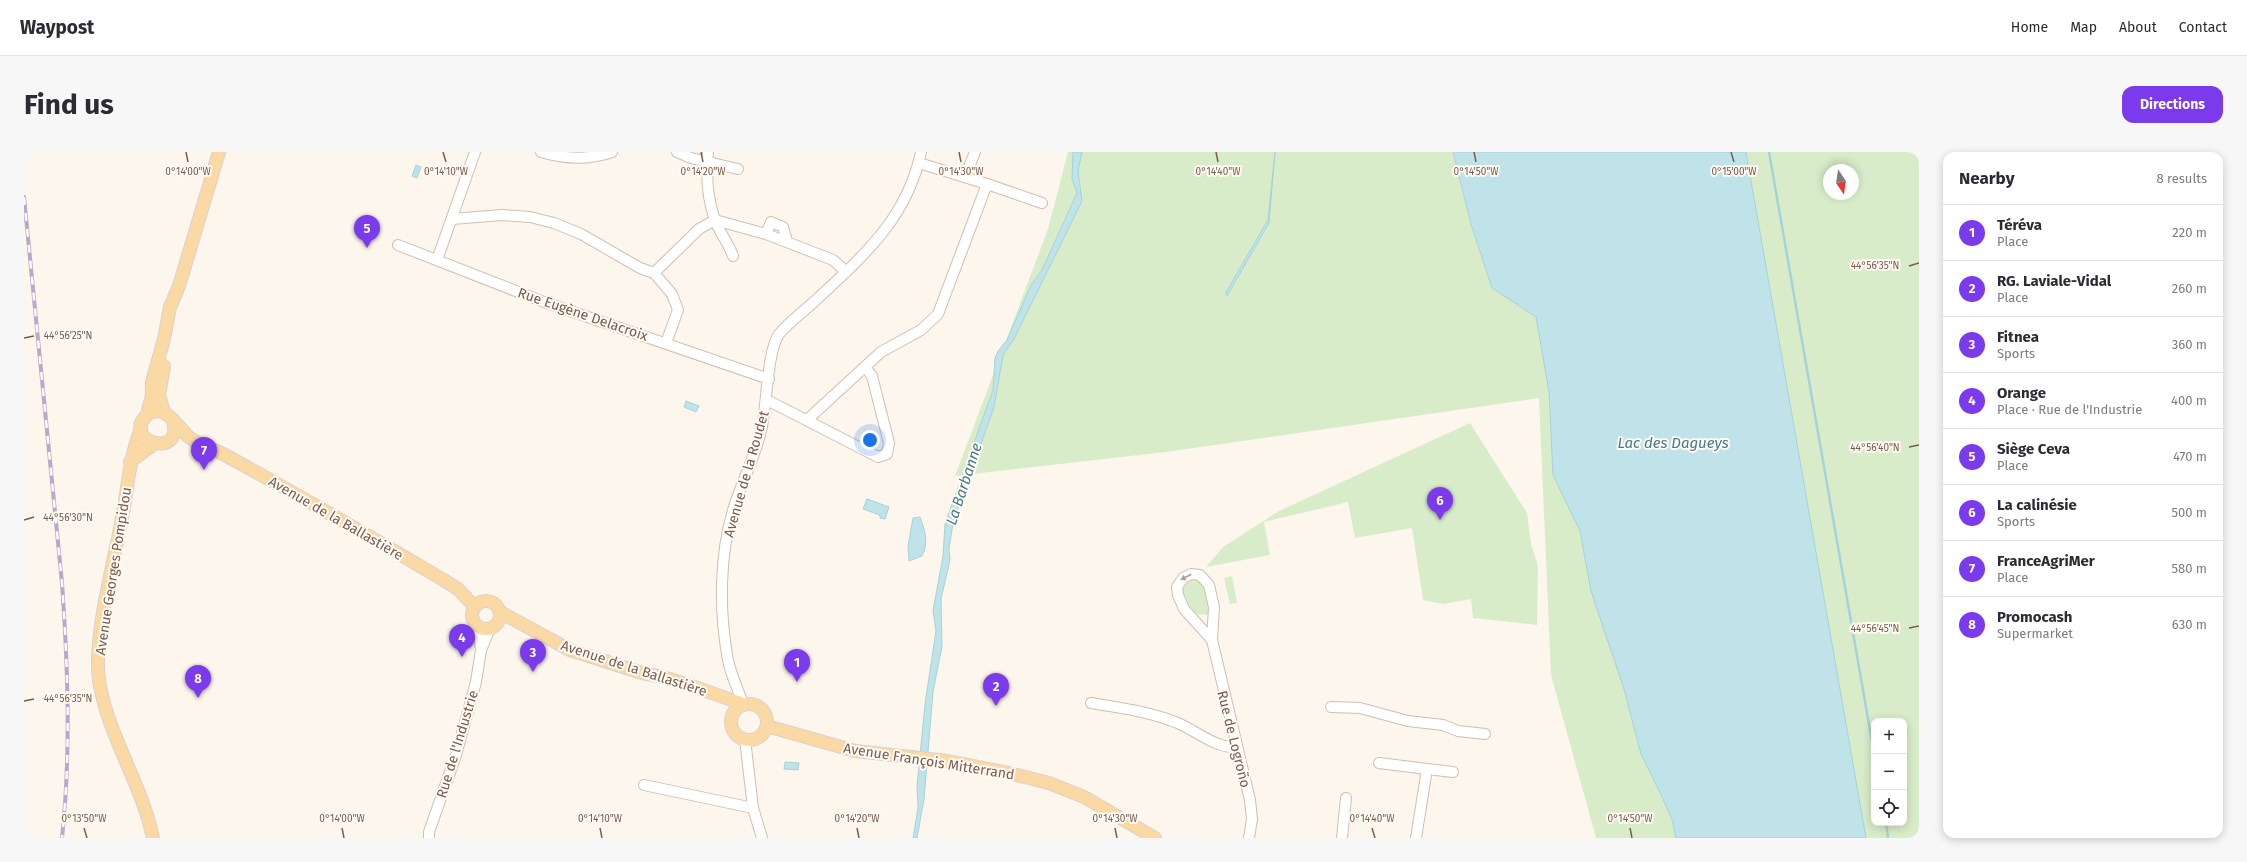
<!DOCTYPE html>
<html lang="en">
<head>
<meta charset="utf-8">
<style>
  :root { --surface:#fff; --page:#f7f7f7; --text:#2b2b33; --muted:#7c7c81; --line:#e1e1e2; --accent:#7c3aed }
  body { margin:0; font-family:"Fira Sans",sans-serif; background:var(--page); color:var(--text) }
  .controls { position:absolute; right:12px; bottom:12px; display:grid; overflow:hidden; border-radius:8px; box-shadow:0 2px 10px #0003 }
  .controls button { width:36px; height:36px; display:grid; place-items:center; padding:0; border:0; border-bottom:1px solid var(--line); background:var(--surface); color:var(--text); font:20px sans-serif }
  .compass { position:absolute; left:1799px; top:12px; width:36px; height:36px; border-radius:50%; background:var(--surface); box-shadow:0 2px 10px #0003; rotate:167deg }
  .you { position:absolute; left:846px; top:288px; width:14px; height:14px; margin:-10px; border:3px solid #fff; border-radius:50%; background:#1a73e8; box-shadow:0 0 0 6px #1a73e833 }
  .badge { display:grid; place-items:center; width:26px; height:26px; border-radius:50%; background:var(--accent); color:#fff; font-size:13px; font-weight:700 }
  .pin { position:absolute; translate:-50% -33px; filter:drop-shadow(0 1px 2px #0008) }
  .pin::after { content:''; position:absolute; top:21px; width:14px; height:12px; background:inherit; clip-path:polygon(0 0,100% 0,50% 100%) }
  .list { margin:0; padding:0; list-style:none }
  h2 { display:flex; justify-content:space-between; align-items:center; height:52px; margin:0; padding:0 16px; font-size:17px }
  h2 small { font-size:13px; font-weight:400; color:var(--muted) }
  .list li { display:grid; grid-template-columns:26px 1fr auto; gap:12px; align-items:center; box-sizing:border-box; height:56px; padding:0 16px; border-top:1px solid var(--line) }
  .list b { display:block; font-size:15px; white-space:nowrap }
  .list p { margin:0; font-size:13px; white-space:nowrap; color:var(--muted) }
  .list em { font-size:13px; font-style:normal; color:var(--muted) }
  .icon { flex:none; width:22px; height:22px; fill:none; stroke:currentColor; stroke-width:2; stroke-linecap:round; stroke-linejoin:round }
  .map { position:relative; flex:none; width:1895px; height:686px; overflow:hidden; border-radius:12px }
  header { display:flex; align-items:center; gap:24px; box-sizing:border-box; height:56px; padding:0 20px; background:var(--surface); border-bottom:1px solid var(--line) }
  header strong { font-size:19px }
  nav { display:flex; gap:22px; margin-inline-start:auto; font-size:14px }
  .intro { display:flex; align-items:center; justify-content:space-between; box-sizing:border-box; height:96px; padding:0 24px }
  h1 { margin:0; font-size:28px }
  .button { padding:10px 18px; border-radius:12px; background:var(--accent); color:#fff; font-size:14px; font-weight:700 }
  main { display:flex; gap:24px; padding:0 24px }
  aside { flex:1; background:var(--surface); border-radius:12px; box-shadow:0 2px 10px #0003 }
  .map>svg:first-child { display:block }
  .green { fill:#d8ecc9; fill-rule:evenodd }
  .water { fill:#bfe3e8; stroke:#a5d3da }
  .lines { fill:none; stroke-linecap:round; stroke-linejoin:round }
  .stream { stroke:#a5d3da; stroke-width:2.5 }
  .minor-casing { stroke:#d1beb0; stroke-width:12 }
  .major-casing { stroke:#dad1cd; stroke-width:14 }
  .minor { stroke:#fff; stroke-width:10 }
  .major { stroke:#fbd9a5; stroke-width:12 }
  .rail-casing { stroke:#b9a8c9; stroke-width:4 }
  .rail { stroke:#fffaf3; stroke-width:2.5; stroke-dasharray:8; stroke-linecap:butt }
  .oneway { fill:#af9d94 }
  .ticks { fill:none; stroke:#7a5c4d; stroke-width:1.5 }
  .labels { text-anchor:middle; stroke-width:4; stroke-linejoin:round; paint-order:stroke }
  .street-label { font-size:14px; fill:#7a5c4d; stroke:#fffaf3 }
  .water-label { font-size:15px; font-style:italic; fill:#437c86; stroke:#fffaf3 }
  .ticks-label { font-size:10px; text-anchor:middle; fill:#7a5c4d; stroke:#fffaf3; stroke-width:4; stroke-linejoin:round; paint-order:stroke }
</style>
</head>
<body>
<header>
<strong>Waypost</strong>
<nav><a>Home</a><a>Map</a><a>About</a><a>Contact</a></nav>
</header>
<div class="intro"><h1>Find us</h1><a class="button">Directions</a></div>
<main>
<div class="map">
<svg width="1895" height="686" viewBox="0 0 1895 686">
  <rect width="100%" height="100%" fill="#fdf6ec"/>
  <g class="green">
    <path d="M 1044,0 L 1895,0 L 1895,686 L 1572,686 L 1527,523 L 1515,246 L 1142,300 L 931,324 L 1024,77 ZM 1805,18 L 1829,18 L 1829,42 L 1805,42 ZM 1850,569 L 1880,569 L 1880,671 L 1850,671 Z"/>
    <polygon points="1446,271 1503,361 1507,392 1514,414 1513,473 1449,466 1447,447 1419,452 1399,448 1388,376 1331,386 1324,350 1240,370 1246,403 1182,415 1199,395 1255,359"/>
    <polygon points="1208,424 1213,451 1206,452 1200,426"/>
    <polygon points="1168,425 1180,429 1187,460 1182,463 1172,462 1159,446 1158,434"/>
  </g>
  <g class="water">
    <polygon points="1049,0 1058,0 1054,19 1058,49 990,187 979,203 970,255 929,371 925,397 926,408 917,447 918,494 909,540 900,647 893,686 889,686 894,656 893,634 901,552 912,479 909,459 919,404 921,372 969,238 971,206 974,199 983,188 1007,133 1018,118 1053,41 1048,27"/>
    <polygon points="1251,0 1245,71 1203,144 1201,142 1244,68"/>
    <polygon points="1429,0 1722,0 1842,686 1652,686 1648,667 1639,647 1617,602 1600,537 1567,439 1556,379 1529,323 1525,240 1512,165 1468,136 1447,72"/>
    <polygon points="392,13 397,15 393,26 388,24"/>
    <polygon points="662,249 675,254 672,260 660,255"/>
    <polygon points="843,347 865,355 861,367 856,366 856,363 839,357"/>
    <path d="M 896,365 C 901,379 905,390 898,404 L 885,409 L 884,394 L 889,366 Z"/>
    <polygon points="761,610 775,611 774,618 760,617"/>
  </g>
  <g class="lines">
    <g class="stream">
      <polyline points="1745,0 1850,601"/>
      <polyline points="1862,671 1864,686"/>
    </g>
    <g class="minor-casing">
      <g id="minor">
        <path d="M 517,0 C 540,7 565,8 588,0"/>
        <polyline points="653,0 667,6 714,17"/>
        <path d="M 684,0 C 682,22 683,46 691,68 C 695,80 704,90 709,104"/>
        <polyline points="941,25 951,0"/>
        <polyline points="963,32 1018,51"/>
        <polyline points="428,67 478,63 506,65 530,71 557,82 616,116 630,121 648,142 654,158 642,191"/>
        <polyline points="742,82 747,70 759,75 763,89"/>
        <polyline points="374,93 520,150 745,227"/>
        <polyline points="413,108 451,0"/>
        <polyline points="630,121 675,77 691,68 742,82 809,108 822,120"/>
        <polyline points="743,248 854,305 863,302 865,291 848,224 841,215"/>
        <polyline points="783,268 857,200 897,178 914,162 963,32 895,11"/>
        <polyline points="1188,488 1160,457 1154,443 1153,435 1159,426 1167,422 1176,423 1185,433 1190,455 1188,488 1226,648 1228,667 1225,686"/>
        <polyline points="457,498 466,476"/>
        <path d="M 1067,551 C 1095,556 1124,559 1151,570 C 1171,577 1191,597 1213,595"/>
        <path d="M 719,552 C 714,537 707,523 704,508 C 695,459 695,403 710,355 C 718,329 731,305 737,279 C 743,255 743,199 755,182 C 765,170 780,159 792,148 C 839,104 883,67 897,0"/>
        <polyline points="1307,555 1336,556 1384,569 1419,573 1434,579 1461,582"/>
        <polyline points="721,587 729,656 738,686"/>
        <polyline points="1355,611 1403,617 1392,686"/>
        <polyline points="1403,617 1429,620"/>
        <polyline points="620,633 729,656"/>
        <polyline points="405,686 405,680 432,603 452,530 457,498 454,474"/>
        <polyline points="1318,686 1322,646"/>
      </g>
    </g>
    <g class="major-casing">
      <g id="major">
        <polyline points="140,260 135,243 140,214"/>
        <polyline points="123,263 128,243 128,230 140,187 146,155 155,134 195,0"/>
        <path d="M 149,269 C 160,309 96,288 123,263 C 127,259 135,258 140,261 C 150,265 157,279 166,286 C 175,293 188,296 199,302 C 273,342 345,384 418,427 L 434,437 L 451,455"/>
        <path d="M 117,277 C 105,306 104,336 98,366 C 90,411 67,492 76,534 C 86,587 118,633 129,686"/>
        <polyline points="106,310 130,292"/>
        <circle cx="462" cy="463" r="14"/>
        <polyline points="476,460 546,498 618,521 639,525 668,534 719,552"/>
        <circle cx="725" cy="570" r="18"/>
        <polyline points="743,574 831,599 924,609 985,621 1025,631 1060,645 1131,686"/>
      </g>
    </g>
    <use href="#minor" class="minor"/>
    <use href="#major" class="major"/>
    <g class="rail-casing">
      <path id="rail" d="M 0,45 L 38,431 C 44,516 47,601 38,686"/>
    </g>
    <use href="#rail" class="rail"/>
  </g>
  <defs><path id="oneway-solid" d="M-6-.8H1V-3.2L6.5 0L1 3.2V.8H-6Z"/></defs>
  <use class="oneway" href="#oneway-solid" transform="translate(1162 425) rotate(152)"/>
  <path class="ticks" d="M 162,0 L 164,10M 419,0 L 422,10M 677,0 L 679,10M 935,0 L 937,10M 1192,0 L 1194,10M 1450,0 L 1452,10M 1707,0 L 1710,10M 1885,114 L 1895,111M 0,186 L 10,184M 1885,295 L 1895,293M 0,368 L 10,365M 1885,476 L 1895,474M 0,549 L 10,547M 60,676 L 63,686M 318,676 L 320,686M 576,676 L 578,686M 833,676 L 835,686M 1091,676 L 1093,686M 1348,676 L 1351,686M 1606,676 L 1608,686"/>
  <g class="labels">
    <g class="street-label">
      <text transform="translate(559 162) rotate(19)" y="5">Rue Eugène Delacroix</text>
      <text transform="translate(722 322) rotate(-74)" y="5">Avenue de la Roudet</text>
      <text transform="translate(312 366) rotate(30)" y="5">Avenue de la Ballastière</text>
      <text transform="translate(89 419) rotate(-81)" y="5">Avenue Georges Pompidou</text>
      <text transform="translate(610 516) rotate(18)" y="5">Avenue de la Ballastière</text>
      <text transform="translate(1210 587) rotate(76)" y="5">Rue de Logroño</text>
      <text transform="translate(433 592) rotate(-73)" y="5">Rue de l'Industrie</text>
      <text transform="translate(905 609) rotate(9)" y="5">Avenue François Mitterrand</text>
    </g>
    <g class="water-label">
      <text x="1649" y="296">Lac des Dagueys</text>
      <text transform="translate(940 332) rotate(-72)" y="5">La Barbanne</text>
    </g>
  </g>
  <g class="ticks-label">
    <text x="164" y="23">0°14'00"W</text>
    <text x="422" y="23">0°14'10"W</text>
    <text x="679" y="23">0°14'20"W</text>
    <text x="937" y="23">0°14'30"W</text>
    <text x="1194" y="23">0°14'40"W</text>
    <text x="1452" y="23">0°14'50"W</text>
    <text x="1710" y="23">0°15'00"W</text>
    <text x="1851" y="117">44°56'35"N</text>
    <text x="44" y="187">44°56'25"N</text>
    <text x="1851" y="299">44°56'40"N</text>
    <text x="44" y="369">44°56'30"N</text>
    <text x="1851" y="480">44°56'45"N</text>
    <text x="44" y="550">44°56'35"N</text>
    <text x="60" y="670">0°13'50"W</text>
    <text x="318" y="670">0°14'00"W</text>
    <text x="576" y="670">0°14'10"W</text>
    <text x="833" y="670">0°14'20"W</text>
    <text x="1091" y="670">0°14'30"W</text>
    <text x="1348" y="670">0°14'40"W</text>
    <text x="1606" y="670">0°14'50"W</text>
  </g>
</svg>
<div class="controls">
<button>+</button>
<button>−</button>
<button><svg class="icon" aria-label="locate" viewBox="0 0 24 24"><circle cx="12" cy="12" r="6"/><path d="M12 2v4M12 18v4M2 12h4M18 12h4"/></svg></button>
</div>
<svg class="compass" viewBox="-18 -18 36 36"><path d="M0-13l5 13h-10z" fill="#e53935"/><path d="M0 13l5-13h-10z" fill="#7c7c81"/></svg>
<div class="you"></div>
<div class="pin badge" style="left:773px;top:530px">1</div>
<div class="pin badge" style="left:972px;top:554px">2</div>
<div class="pin badge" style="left:509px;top:520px">3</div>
<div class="pin badge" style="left:438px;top:505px">4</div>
<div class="pin badge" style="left:343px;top:96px">5</div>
<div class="pin badge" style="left:1416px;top:368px">6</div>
<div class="pin badge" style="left:180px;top:318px">7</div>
<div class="pin badge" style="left:174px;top:546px">8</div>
</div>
<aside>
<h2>Nearby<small>8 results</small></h2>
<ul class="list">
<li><span class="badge">1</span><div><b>Téréva</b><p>Place</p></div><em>220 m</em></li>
<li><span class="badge">2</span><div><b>RG. Laviale-Vidal</b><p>Place</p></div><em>260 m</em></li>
<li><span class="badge">3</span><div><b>Fitnea</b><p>Sports</p></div><em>360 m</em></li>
<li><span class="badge">4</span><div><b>Orange</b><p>Place · Rue de l'Industrie</p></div><em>400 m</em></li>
<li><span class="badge">5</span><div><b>Siège Ceva</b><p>Place</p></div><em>470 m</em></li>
<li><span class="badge">6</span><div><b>La calinésie</b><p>Sports</p></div><em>500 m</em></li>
<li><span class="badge">7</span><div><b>FranceAgriMer</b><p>Place</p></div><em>580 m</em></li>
<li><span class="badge">8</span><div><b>Promocash</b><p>Supermarket</p></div><em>630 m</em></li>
</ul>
</aside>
</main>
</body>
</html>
